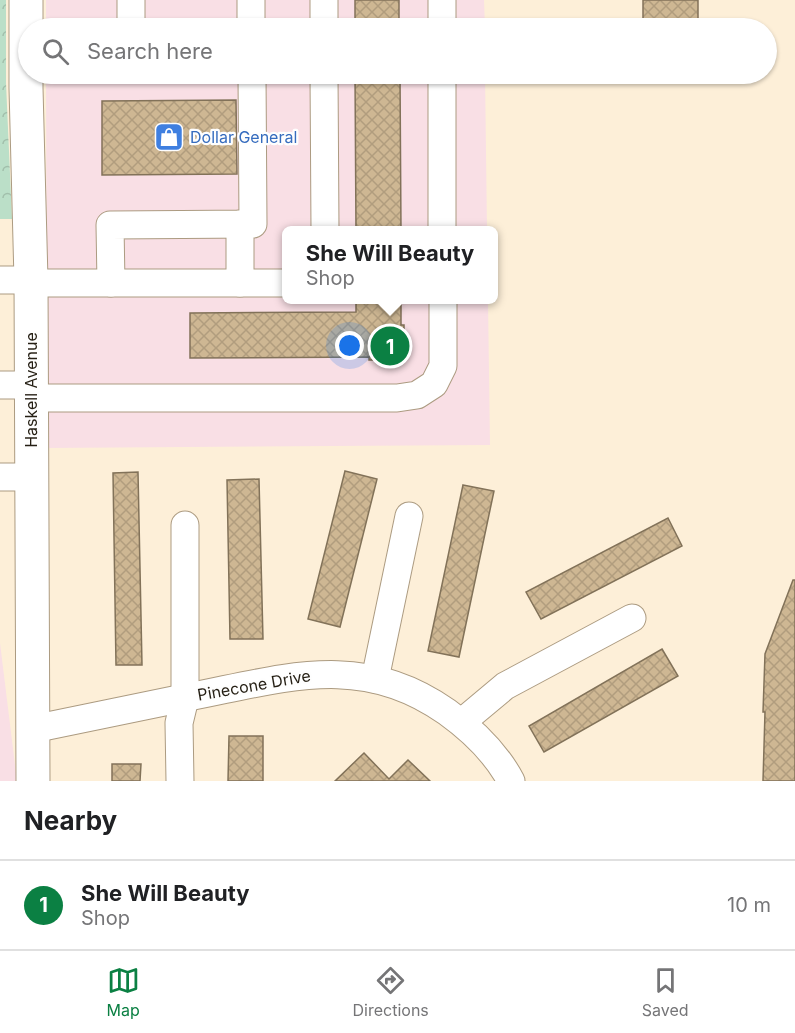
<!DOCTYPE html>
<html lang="en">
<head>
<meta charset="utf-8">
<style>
  :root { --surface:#fff; --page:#f6f6f6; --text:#202124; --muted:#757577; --line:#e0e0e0; --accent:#0b8043 }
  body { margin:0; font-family:Inter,sans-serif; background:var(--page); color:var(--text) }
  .you { position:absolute; left:350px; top:346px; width:21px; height:21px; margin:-15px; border:4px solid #fff; border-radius:50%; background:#1a73e8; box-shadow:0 0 0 9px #1a73e833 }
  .badge { display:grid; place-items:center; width:39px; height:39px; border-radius:50%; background:var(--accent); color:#fff; font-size:20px; font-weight:700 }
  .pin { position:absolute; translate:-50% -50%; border:3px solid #fff; box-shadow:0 2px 6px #0006 }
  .popup { position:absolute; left:282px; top:226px; width:216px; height:78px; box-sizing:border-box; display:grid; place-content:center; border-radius:9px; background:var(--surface); filter:drop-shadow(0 2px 4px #0005); font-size:20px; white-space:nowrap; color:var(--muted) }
  .popup b { font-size:22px; color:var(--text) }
  .popup::after { content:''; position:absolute; left:50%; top:100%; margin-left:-12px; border:12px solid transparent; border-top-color:var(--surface) }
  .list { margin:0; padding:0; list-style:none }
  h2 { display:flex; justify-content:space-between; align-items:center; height:78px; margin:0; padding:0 24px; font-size:26px }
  h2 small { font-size:20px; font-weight:400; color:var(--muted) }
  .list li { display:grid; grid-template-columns:39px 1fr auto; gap:18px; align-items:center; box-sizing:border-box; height:90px; padding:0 24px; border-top:2px solid var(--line) }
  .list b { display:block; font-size:22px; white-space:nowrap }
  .list p { margin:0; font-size:20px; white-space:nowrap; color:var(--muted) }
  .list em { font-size:20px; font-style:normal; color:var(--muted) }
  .icon { flex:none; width:33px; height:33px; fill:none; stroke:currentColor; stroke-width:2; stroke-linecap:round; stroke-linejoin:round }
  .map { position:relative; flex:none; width:795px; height:781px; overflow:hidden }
  .search { position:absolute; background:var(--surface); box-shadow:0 2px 4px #0004; left:18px; right:18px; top:18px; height:66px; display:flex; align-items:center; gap:15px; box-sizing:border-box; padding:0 21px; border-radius:33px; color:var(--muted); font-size:22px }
  .sheet { height:168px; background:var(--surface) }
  nav { display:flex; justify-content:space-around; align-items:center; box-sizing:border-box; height:84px; border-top:2px solid var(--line); background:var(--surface); font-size:16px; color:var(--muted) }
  nav a { display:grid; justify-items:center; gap:3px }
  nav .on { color:var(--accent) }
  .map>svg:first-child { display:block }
  .commercial { fill:#f9dfe5 }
  .forest { fill:url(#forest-crowns) }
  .building { fill:url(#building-cross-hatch); stroke:#827259; stroke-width:1.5 }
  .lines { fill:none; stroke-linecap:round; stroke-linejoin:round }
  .minor-casing { stroke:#ac9b81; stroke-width:29 }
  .major-casing { stroke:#ac9b81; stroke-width:35 }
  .minor { stroke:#fff; stroke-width:27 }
  .major { stroke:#fff; stroke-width:33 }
  .labels { text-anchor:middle; stroke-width:4.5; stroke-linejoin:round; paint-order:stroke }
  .shop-label { font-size:16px; fill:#366cbe; stroke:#fefefe; text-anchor:start }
  .street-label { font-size:16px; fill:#251f14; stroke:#fefefe }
</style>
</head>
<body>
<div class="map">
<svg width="795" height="781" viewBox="0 0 795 781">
  <defs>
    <pattern id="forest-crowns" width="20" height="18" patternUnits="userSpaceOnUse" patternTransform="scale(1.5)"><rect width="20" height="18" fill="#bbdfc8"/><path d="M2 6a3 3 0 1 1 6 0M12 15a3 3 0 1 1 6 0" fill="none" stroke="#a1bfab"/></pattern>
    <pattern id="building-cross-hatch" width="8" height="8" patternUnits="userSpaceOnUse" patternTransform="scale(1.5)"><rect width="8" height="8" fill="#ceb793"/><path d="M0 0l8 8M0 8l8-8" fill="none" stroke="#b19d7e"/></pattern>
  </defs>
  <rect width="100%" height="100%" fill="#fdefd8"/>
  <g class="commercial">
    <polygon points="46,0 484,0 485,28 46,28"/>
    <polygon points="46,74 485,74 487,230 286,230 286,300 488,300 490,445 47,448"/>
    <polygon points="0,643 17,781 0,781"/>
  </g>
  <polygon class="forest" points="0,0 6,0 6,83 12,219 0,219"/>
  <g class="building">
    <rect x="355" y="0" width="44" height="28"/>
    <polygon points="643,0 698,0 698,22 643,23"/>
    <polygon points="355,74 400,74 401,231 356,231"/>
    <polygon points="236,100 237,174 102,175 102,101"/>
    <polygon points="356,300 401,300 401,325 404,325 404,360 369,360 369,357 190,358 190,313 356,312"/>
    <polygon points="345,471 377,479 340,627 308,619"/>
    <polygon points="138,472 142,665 116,665 113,473"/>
    <polygon points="259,479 263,639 230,639 227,480"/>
    <polygon points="463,485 494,491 459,657 428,651"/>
    <polygon points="668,518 682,546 541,619 526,592"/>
    <polygon points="793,580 795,580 795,781 763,781 765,712 763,712 765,654"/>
    <polygon points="662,649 678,676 544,752 529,726"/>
    <polygon points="229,736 263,736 263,781 228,781"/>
    <polygon points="364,753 389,779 408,760 430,781 335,781"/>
    <polygon points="112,764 141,764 140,781 112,781"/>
  </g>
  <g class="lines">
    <g class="minor-casing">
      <g id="minor">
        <polyline points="131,0 131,28"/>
        <polyline points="251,0 251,28"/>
        <polyline points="324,0 324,28"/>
        <polyline points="442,0 442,28"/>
        <polyline points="324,74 325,230"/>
        <polyline points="442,74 442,230"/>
        <polyline points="240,224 240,283"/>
        <polyline points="0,280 31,280"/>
        <polyline points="31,283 286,283"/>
        <polyline points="111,283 110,225 253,224 252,74"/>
        <polyline points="0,385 31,385"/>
        <polyline points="31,398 397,398 417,395 434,384 443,366 443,300"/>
        <polyline points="0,477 32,477"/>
        <polyline points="375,679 409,516"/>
        <polyline points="462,722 505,686 632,618"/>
        <path d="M 33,729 C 88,718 143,706 198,695 C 289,677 364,653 447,712 C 472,730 496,753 511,781"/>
        <polyline points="180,781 179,723 185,698 185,525"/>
      </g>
    </g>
    <g class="major-casing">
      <polyline id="major" points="26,0 26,88 31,280 33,781"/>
    </g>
    <use href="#minor" class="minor"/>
    <use href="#major" class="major"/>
  </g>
  <defs>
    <g id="shop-square" transform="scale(1.5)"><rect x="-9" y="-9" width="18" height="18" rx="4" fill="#3f7fe0" stroke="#fefefe"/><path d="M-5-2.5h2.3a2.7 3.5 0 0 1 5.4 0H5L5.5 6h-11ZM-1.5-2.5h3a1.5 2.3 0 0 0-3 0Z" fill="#fff"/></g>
  </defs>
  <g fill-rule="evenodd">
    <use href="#shop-square" x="169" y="137"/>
  </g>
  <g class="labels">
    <g class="shop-label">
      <text x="190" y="143">Dollar General</text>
    </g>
    <g class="street-label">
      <text transform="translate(31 390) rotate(-90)" y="6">Haskell Avenue</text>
      <text transform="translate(254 685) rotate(-10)" y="6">Pinecone Drive</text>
    </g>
  </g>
</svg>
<div class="you"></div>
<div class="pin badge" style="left:390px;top:346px">1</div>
<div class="popup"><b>She Will Beauty</b>Shop</div>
<div class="search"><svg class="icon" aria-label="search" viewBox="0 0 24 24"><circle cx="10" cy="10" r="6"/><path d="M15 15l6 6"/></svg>Search here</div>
</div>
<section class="sheet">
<h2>Nearby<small></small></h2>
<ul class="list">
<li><span class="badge">1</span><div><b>She Will Beauty</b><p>Shop</p></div><em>10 m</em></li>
</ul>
</section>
<nav>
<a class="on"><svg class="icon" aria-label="map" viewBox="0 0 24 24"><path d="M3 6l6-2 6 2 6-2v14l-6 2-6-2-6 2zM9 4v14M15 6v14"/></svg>Map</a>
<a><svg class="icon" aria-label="directions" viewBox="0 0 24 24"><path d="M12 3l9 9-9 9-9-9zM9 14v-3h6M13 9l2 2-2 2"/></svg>Directions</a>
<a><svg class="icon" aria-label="saved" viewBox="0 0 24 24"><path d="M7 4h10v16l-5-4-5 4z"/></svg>Saved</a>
</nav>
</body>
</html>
